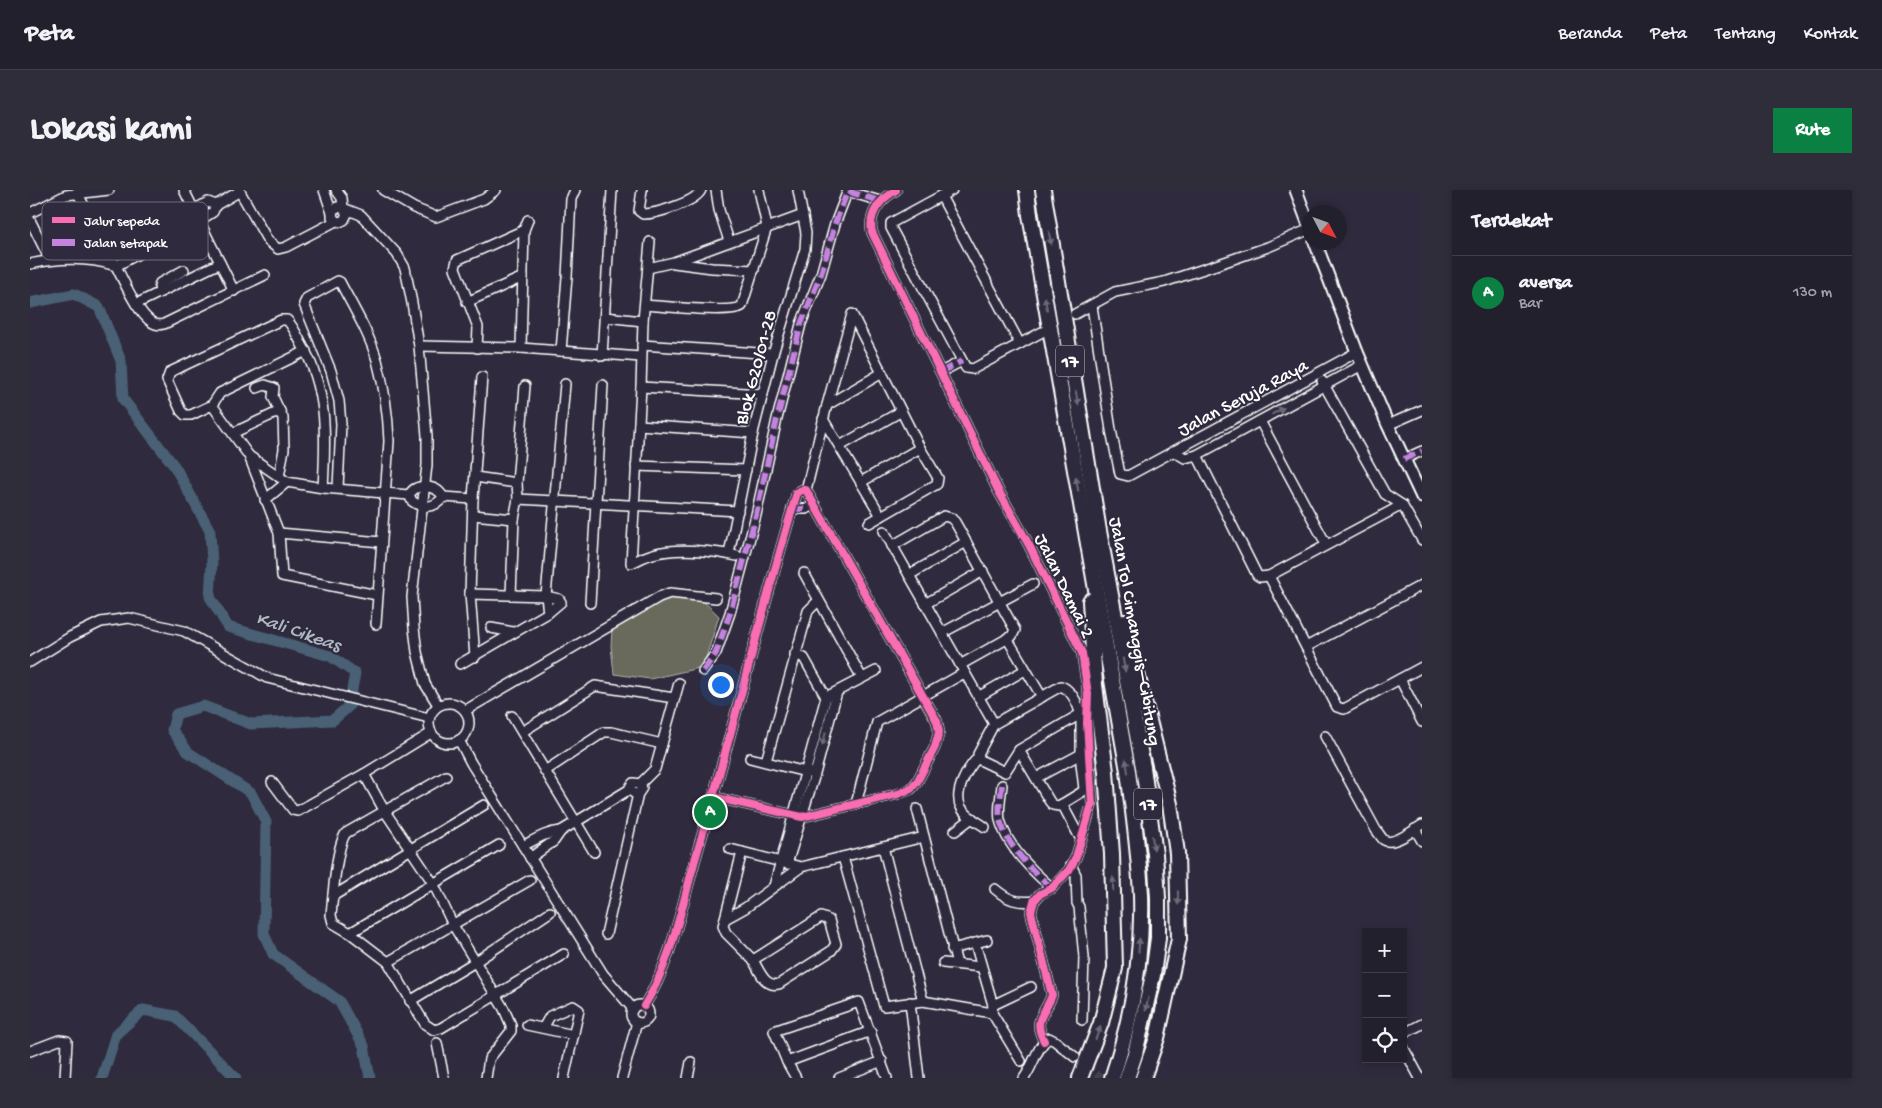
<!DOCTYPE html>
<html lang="id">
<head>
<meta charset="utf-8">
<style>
  :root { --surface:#23202e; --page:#2f2d3a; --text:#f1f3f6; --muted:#a3a3aa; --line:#403e4a; --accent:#0b8043 }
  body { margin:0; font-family:"Gochi Hand",sans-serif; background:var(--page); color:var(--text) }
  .controls { position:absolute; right:15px; bottom:15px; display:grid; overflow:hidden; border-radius:0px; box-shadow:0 2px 8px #0003 }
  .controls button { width:45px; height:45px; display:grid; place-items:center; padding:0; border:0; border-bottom:1px solid var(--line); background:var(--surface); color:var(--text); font:25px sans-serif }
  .compass { position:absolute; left:1272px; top:15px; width:45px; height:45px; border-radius:50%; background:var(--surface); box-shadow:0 2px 8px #0003; rotate:131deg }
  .you { position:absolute; left:690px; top:494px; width:18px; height:18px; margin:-12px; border:4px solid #fff; border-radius:50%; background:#1a73e8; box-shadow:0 0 0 8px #1a73e833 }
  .badge { display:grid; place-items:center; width:32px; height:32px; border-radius:50%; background:var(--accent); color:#fff; font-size:16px; font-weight:700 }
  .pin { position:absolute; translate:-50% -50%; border:2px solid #fff; box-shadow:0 1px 5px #0006 }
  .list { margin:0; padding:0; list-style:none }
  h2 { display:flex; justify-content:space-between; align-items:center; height:65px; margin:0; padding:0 20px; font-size:21px }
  h2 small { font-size:16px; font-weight:400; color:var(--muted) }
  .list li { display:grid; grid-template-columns:32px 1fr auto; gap:15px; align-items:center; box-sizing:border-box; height:75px; padding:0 20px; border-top:1px solid var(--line) }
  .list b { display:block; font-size:19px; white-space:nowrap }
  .list p { margin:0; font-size:16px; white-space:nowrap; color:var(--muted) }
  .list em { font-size:16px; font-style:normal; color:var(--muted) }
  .icon { flex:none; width:28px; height:28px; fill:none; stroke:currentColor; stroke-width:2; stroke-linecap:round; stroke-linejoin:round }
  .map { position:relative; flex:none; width:1392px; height:888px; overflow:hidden; border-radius:0px }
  header { display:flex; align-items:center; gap:30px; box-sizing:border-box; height:70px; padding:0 25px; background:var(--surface); border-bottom:1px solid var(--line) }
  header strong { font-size:24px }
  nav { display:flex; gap:28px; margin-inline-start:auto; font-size:18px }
  .intro { display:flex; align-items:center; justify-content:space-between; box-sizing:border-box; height:120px; padding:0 30px }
  h1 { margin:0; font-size:35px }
  .button { padding:12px 22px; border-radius:0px; background:var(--accent); color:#fff; font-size:18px; font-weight:700 }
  main { display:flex; gap:30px; padding:0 30px }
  aside { flex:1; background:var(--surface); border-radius:0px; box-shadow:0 2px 8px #0003 }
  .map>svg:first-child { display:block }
  .green { fill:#696b5c; stroke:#b4b5ae }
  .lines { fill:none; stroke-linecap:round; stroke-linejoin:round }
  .river { stroke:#496174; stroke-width:11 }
  .minor-tunnel { stroke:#443f50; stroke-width:9; stroke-dasharray:9 4.5; stroke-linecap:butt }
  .minor-casing { stroke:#fff; stroke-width:12 }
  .major-casing { stroke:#fff; stroke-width:15 }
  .highway-casing { stroke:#fff; stroke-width:18 }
  .minor { stroke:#2f2a3d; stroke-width:9 }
  .major { stroke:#2f2a3d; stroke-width:11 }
  .highway { stroke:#2f2a3d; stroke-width:14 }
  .quiet { stroke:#c483df; stroke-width:6; stroke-dasharray:12 6; stroke-linecap:butt }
  .cycleway-casing { stroke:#2f2a3d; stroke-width:11 }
  .cycleway { stroke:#f96db3; stroke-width:8 }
  .oneway { fill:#6d6a77 }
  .labels { text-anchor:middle; stroke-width:4; stroke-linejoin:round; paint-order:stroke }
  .shield { fill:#2f2a3d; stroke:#c1bfc5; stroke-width:1 }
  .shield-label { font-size:18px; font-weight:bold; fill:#fff }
  .street-label { font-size:19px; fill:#fff; stroke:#2f2a3d }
  .water-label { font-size:20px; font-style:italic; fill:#adb8c0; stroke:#2f2a3d }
  .key { fill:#2f2a3d; stroke:#6d6a77; stroke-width:1 }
  .key-label { font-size:14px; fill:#fff }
</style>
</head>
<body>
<header>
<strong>Peta</strong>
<nav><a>Beranda</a><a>Peta</a><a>Tentang</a><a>Kontak</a></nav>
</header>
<div class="intro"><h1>Lokasi kami</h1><a class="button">Rute</a></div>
<main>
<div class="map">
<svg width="1392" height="888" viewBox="0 0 1392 888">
  <rect width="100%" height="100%" fill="#2f2a3d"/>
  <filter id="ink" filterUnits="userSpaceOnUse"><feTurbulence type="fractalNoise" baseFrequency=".02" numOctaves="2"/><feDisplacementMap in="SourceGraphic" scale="10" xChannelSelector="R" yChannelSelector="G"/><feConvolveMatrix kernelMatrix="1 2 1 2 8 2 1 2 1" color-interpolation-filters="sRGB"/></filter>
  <g filter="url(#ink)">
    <polygon class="green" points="628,407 670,408 689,426 673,477 620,489 584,484 581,456 582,439"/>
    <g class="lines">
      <g class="river">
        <polyline points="0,113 44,104 69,117 91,171 93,209 145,277 180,341 182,373 180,407 198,437 300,466 325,483 319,516 303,530 221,534 173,516 146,524 142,540 158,562 221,603 236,632 234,744 243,764 309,811 334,856 340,888"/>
        <polyline points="72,888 86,844 113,820 145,826 206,888"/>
      </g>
      <polyline class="minor-tunnel" points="1045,867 1070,888"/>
      <g class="minor-casing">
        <g id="minor">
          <polyline points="154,0 204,101"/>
          <polyline points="209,0 238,51 248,59 256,57 306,31 310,32 314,30 317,24 313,18 307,17 303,20 302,27 306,31"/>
          <polyline points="294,0 302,23"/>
          <polyline points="306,0 312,8 313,18 331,25 367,64 375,78 382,113 389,156 397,246 397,275 382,407 384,438 387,462 395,494 408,515"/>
          <polyline points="353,0 384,18 406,27 454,9 466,0"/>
          <path d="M 612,0 L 609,21 L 613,24 C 626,24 666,12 671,0"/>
          <polyline points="686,0 689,20 699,51"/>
          <polyline points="819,0 823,3 850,11"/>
          <path d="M 866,0 C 851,9 838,23 842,42 L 968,300 L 999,355 L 1052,463 L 1058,504 L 1057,533 L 1062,614 L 1046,667 L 1039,680 L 1022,698 L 1010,704 L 1004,711 L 1001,722 L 1022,805 C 1015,825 1002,829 1014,851"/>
          <polyline points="922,0 861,33 861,38 936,178 943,179 1012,142"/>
          <polyline points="47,2 86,76 169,31 183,22 186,15 210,1"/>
          <polyline points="911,6 990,154"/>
          <polyline points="0,23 36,5 79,0"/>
          <polyline points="0,30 20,70"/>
          <polyline points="72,52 105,38 164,20 178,12 186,15"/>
          <path d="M 620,52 L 613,131 L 611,197 L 601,373 C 608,370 615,366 623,364 C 646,357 684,361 707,366"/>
          <polyline points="644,73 682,78 724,80"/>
          <path d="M 0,74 C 28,68 58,67 86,76 C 94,92 108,124 123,133 C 126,135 130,135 134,134 L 235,85"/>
          <polyline points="618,78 644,72 773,25"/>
          <polyline points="131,101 129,97 130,93 154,80"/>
          <polyline points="437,112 493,87"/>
          <polyline points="106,114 190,73"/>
          <path d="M 615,115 C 631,116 703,124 712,116 L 737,37 L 729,0"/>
          <polyline points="1062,116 1081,240 1090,284 1098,286 1327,162"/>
          <polyline points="1045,124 1085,102 1134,92 1186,75 1238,57 1280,39"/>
          <polyline points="575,127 613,131"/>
          <polyline points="612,155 743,164"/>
          <polyline points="389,156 491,158 611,167"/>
          <polyline points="447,158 448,137 425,78 427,70 494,40"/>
          <polyline points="491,158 494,40 498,30"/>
          <path d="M 276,161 L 190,203 L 182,215 L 161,225 L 155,225 L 151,221 L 137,190 L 140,182 L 251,130 L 257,130 C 263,136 267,145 271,153 C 298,199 296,246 293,298"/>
          <polyline points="531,161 537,87 541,9 545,0"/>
          <polyline points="572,166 582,0"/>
          <polyline points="911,182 932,171"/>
          <polyline points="1292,191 1355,304 1372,315 1392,350"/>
          <polyline points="611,197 733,204"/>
          <polyline points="227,198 235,195 244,198 243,207 253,228 254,259 249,287"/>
          <polyline points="182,215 219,266 249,343 252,386 347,405"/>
          <polyline points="797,215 852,183"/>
          <polyline points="793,229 851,326"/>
          <polyline points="1230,231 1296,354"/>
          <polyline points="609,235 723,243"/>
          <polyline points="1358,235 1392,220"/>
          <polyline points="203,243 250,221"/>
          <polyline points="810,256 870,222"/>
          <polyline points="1143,261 1155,268 1167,265 1332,175"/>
          <polyline points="1167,265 1227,385 1230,387 1239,386 1372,315"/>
          <polyline points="219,266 257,292 293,298 379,305"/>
          <polyline points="1374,269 1392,261"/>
          <polyline points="606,276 716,280"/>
          <polyline points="445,287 487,293"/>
          <polyline points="831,292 890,258 908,288 907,294 839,333"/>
          <path d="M 395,296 C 403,298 409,299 413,307 C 406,318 392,319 382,311 L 379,305 C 383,298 388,297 395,296 Z"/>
          <path d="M 308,298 L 311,234 L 309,211 L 301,181 L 274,114 L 277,108 L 308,91 L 310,92 C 323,117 339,143 347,170 C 354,196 358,224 359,251 L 346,434"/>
          <polyline points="776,300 797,215 822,124 890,258"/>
          <polyline points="413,307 443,309"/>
          <polyline points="488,309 708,321"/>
          <polyline points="235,310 257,292"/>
          <polyline points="762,319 776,319 785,315"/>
          <polyline points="443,325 484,329"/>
          <polyline points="854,341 964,534"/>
          <polyline points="249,343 351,352"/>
          <polyline points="862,356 914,326 921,328 925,332 985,440 982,446 930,475"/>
          <polyline points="699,364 723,243 743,164 775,59 776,43 768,0"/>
          <polyline points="774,383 832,488"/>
          <polyline points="879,385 936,352"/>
          <polyline points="1239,386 1307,517 1314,519 1392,477"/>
          <polyline points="481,405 484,329 488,309 487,293 495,196"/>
          <polyline points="560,413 573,195"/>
          <polyline points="895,414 953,381"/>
          <polyline points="518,423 516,406 535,194"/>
          <polyline points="461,438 483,442"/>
          <polyline points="912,443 1003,394"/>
          <polyline points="977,448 1012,507"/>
          <polyline points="1276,457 1392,395"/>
          <polyline points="765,464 774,468 796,507 846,481"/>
          <polyline points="445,467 440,404 443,309 452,187"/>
          <polyline points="0,472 40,447 71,432 99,428 154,441 237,488 399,528"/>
          <polyline points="430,474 518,423 531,412 529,409 516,406 440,404"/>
          <polyline points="673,481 686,463 700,423 726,325 747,229 771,134 791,84 805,34 818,0"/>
          <polyline points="1370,489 1392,532"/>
          <polyline points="948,507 995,480"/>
          <circle cx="419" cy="533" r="20"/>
          <polyline points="436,520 629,407 640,403 686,408"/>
          <polyline points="482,526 564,662"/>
          <polyline points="492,542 565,496 644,508"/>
          <path d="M 1295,546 L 1346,640 C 1349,643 1351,648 1354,650 C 1363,656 1384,640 1392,635"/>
          <polyline points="429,550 441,573 573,784 603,819"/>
          <path d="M 989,560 L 1020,612 L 1023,615 L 1029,616 L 1052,602 L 1054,599 L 1051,574 L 1051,526 L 1047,526 L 989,560 L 975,582 L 950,570 L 948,564 L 964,534 L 1031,496 C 1043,501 1048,514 1051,526"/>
          <path d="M 948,567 C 938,578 923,602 931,617 C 935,626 947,631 955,637"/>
          <polyline points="720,568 780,583"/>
          <polyline points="736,571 778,421 788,411"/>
          <polyline points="515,581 574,542 581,542 632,554"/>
          <polyline points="334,584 354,620 403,693 423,735 474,819 481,835 481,841 459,869 456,888"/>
          <path d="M 416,586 L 316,643 C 306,656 303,707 301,725 L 303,733 L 320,743 L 358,772 L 395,834 L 404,840 L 411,838 L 534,764"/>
          <polyline points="1006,588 1051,564"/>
          <polyline points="242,592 263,620 268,621 334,584 401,543"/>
          <polyline points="610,594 625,579 649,493"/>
          <path d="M 972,595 C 971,606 968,619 970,630 C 977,656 1002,681 1022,698"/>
          <polyline points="826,614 847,532 934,483"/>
          <polyline points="1032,614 1049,646"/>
          <polyline points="887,619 927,774"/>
          <polyline points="1385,639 1392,651"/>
          <polyline points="925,641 942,628"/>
          <path d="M 493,656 C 506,649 517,642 531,641"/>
          <polyline points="853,657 893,811"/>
          <polyline points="700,659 771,677 894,647"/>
          <polyline points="712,662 693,736 696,743 723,770"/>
          <polyline points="813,667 854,816 893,811 962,823"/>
          <polyline points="500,668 524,651 531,641 600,599"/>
          <polyline points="757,674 785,584 807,502"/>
          <polyline points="1041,675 1046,685 1047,713 1049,717 1054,767 1052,830"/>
          <polyline points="744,696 796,507"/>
          <path d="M 965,699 C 978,710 987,713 1004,711"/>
          <polyline points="303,706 454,615"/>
          <path d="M 791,727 L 799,730 L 806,754 L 801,761 L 749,794 C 735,798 729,780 723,770 Z"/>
          <polyline points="695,729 715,718 771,677"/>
          <polyline points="320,743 469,655"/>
          <polyline points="576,744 608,604 612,598 610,594 603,593 600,597 601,601 605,604 608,604"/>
          <polyline points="945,753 963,815 962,823 991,871"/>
          <polyline points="922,759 957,750"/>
          <polyline points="358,772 500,690"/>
          <polyline points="913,773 951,777"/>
          <polyline points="380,811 445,772 520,722"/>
          <polyline points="880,812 889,888"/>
          <polyline points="963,815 1001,797"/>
          <circle cx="610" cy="824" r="9"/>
          <path d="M 614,816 C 641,774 653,711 667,663 C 702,544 731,422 767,303 L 772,300 L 776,300 L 907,531 L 909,542 L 905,557 L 887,592 L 881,599 L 868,604 L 772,627 L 683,607"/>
          <polyline points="497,835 544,845"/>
          <polyline points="513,838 520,826 543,816 549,820 534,888"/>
          <polyline points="1373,844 1392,834"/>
          <polyline points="407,853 414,888"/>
          <polyline points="1373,857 1390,888"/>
          <polyline points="0,861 29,850 37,851 35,888"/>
          <polyline points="757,872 841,841"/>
          <polyline points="592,888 607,832"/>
          <polyline points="658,888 661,872"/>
          <polyline points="766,888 757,872 744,841 829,812 857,888"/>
          <polyline points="809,888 852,871"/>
          <path d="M 994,888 C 1003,877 1007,855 1019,848 L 1025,851 L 1045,867"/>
        </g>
      </g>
      <g class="major-casing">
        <g id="major">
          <polyline points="1266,0 1280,38"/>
          <polyline points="1285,52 1327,162 1358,235 1392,307"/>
        </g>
      </g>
      <g class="highway-casing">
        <g id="highway">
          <path d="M 997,0 L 1000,25 L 1098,581 C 1103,622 1109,664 1111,705 C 1113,768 1102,828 1082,888"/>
          <polyline points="1013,0 1069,341 1113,577 1125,664 1128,708 1128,748 1123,785 1105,864 1097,888"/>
          <polyline points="1094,432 1140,614 1147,663 1149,749 1127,848 1113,888"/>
          <polyline points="1050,888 1071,833 1085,778 1082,664 1076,582 1065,495 1060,411"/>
        </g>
      </g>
      <use href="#minor" class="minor"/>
      <use href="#major" class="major"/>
      <use href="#highway" class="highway"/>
      <g class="quiet">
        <polyline points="819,0 823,3 850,11"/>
        <polyline points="911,182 932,171"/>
        <polyline points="1374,269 1392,261"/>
        <polyline points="762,319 776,319 785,315"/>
        <polyline points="673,481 686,463 700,423 726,325 747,229 771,134 791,84 805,34 818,0"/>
        <path d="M 972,595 C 971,606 968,619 970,630 C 977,656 1002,681 1022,698"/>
      </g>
      <g class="cycleway-casing">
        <g id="cycleway">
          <path d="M 866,0 C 851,9 838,23 842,42 L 968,300 L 999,355 L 1052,463 L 1058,504 L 1057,533 L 1062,614 L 1046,667 L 1039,680 L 1022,698 L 1010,704 L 1004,711 L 1001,722 L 1022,805 C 1015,825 1002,829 1014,851"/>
          <path d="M 614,816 C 641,774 653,711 667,663 C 702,544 731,422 767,303 L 772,300 L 776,300 L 907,531 L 909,542 L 905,557 L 887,592 L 881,599 L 868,604 L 772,627 L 683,607"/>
        </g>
      </g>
      <use href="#cycleway" class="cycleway"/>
    </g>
    <defs><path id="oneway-solid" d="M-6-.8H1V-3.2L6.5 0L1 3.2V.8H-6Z" transform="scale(1.25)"/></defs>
    <g class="oneway">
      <use href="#oneway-solid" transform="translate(1020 48) rotate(80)"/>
      <use href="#oneway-solid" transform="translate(1016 114) rotate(-100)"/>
      <use href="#oneway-solid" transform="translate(1047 208) rotate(80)"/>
      <use href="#oneway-solid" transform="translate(1248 221) rotate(-29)"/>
      <use href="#oneway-solid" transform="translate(1047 294) rotate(-100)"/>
      <use href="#oneway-solid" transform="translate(1094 475) rotate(80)"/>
      <use href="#oneway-solid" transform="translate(794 549) rotate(105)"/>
      <use href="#oneway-solid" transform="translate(1097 576) rotate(-99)"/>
      <use href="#oneway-solid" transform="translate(1123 653) rotate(82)"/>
      <use href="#oneway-solid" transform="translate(1083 694) rotate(-91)"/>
      <use href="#oneway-solid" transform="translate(1148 708) rotate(89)"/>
      <use href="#oneway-solid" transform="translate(1109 755) rotate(-86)"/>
      <use href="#oneway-solid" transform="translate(1117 814) rotate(103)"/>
      <use href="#oneway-solid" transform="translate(1068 843) rotate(-69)"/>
    </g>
  </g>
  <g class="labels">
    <g class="shield">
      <rect x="1026" y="155.5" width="28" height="31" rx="4"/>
      <rect x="1104" y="598.5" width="28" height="31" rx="4"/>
    </g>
    <g class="shield-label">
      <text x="1040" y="177">17</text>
      <text x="1118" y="620">17</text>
    </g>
    <g class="street-label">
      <text transform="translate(724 177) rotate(-75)" y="7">Blok G20/01-28</text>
      <text transform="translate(1212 206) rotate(-28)" y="7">Jalan Seruja Raya</text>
      <text transform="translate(1036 395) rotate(64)" y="7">Jalan Damai 2</text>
      <text transform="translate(1107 441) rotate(80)" y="7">Jalan Tol Cimanggis–Cibitung</text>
    </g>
    <g class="water-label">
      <text transform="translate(269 440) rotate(19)" y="7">Kali Cikeas</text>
    </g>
  </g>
  <rect x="12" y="12" width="166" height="58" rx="8" class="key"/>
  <rect x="22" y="27" width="23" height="6" fill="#f96db3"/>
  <rect x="22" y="49" width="23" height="7" fill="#c483df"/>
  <g class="key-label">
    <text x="54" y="35">Jalur sepeda</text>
    <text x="54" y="57">Jalan setapak</text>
  </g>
</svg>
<div class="controls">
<button>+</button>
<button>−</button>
<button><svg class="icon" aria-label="locate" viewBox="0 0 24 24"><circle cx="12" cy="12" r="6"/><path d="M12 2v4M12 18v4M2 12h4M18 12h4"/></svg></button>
</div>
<svg class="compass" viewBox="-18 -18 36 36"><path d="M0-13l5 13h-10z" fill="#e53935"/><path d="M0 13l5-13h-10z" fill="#a3a3aa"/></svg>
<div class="you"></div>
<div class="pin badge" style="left:680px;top:622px">A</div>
</div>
<aside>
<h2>Terdekat<small></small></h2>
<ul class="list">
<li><span class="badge">A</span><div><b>aversa</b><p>Bar</p></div><em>130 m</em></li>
</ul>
</aside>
</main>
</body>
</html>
